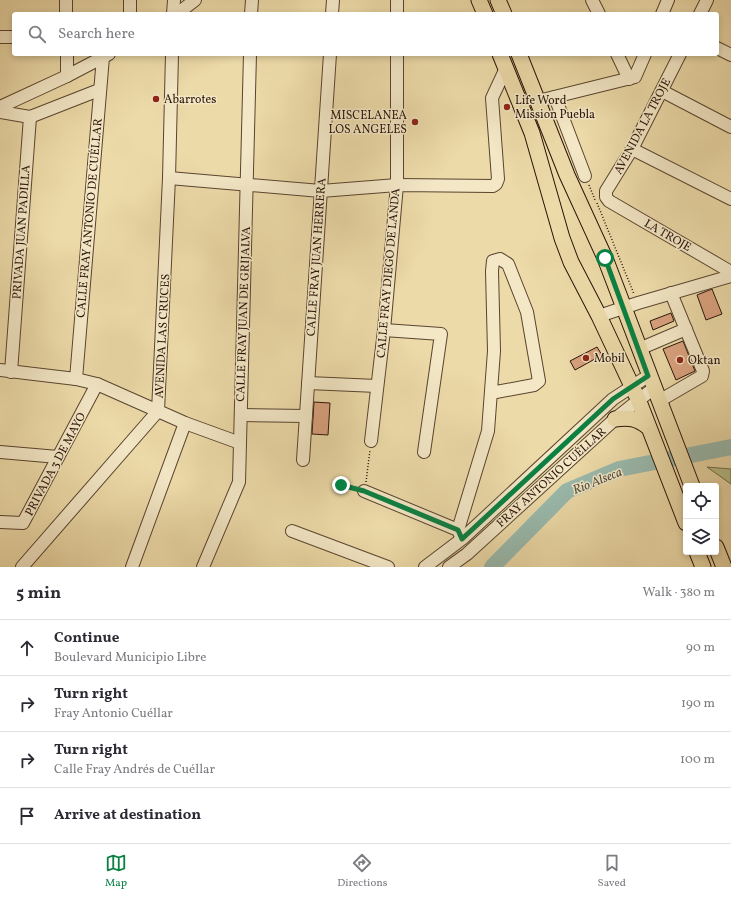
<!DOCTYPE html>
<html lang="en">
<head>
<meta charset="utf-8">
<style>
  :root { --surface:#fff; --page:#f2f2f3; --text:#2b2b33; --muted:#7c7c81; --line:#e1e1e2; --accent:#0b8043 }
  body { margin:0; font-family:Vollkorn,serif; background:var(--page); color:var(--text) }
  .controls { position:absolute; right:12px; bottom:12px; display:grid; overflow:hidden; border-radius:4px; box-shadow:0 2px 6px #0003 }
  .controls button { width:36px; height:36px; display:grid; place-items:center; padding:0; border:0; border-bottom:1px solid var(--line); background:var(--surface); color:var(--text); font:20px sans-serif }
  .stop { position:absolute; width:12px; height:12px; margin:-9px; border:3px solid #0b8043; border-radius:50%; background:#fff }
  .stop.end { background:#0b8043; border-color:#fff; box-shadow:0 1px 4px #0008 }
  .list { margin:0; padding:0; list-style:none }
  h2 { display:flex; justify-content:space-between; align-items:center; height:52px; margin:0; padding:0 16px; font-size:17px }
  h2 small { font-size:13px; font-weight:400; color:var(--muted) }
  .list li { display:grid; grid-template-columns:26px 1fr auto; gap:12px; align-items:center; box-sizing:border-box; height:56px; padding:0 16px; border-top:1px solid var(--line) }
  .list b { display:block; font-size:15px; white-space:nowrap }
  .list p { margin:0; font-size:13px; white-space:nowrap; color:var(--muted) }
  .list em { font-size:13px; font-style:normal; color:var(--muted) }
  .icon { flex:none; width:22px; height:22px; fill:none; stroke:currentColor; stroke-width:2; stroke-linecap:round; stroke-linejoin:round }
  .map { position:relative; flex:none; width:731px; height:567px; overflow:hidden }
  .search { position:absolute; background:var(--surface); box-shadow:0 2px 6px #0003; left:12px; right:12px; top:12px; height:44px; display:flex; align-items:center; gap:10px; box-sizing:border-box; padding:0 14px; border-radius:4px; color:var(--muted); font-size:15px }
  .sheet { height:276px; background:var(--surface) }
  nav { display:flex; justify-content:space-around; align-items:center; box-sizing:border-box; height:56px; border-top:1px solid var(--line); background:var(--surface); font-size:11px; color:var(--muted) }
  nav a { display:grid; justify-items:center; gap:2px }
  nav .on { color:var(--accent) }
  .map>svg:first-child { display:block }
  .green { fill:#b8c088; stroke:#706948 }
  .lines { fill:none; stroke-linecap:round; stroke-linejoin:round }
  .river { stroke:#99baad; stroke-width:16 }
  .building { fill:#daa27f; stroke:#281207 }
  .minor-casing { stroke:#59442f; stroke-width:14 }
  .major-casing { stroke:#281207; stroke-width:17 }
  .path { stroke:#281207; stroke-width:1.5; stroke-dasharray:1 2; stroke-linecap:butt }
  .minor { stroke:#f3e7c6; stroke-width:12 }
  .major { stroke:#ecdaa8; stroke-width:15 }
  .route { stroke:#0b8043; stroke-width:5 }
  .poi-dot { fill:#8f2418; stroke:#f3e7c6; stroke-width:1.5 }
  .labels { text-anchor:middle; stroke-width:3; stroke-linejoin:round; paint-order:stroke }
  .poi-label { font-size:12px; fill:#281207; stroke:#f3e7c6; text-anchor:start }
  .street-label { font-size:12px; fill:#281207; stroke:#f3e7c6 }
  .water-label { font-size:13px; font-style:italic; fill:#504d41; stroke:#f3e7c6 }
</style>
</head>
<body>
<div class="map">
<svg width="731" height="567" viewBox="0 0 731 567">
  <rect width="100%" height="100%" fill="#ecdaa8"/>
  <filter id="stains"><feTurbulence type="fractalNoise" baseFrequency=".005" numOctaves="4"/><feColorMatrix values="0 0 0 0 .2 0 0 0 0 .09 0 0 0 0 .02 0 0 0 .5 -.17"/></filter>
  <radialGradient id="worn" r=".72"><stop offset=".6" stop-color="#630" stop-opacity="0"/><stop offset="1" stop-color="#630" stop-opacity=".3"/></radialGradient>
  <polygon class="green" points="707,467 731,469 731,484"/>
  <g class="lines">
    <polyline class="river" points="492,567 567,491 619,469 731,447"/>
  </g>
  <g class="building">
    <polygon points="712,289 722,314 706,320 697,295"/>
    <polygon points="671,313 674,321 653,330 650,321"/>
    <polygon points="683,341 695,371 676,380 663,349"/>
    <polygon points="597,347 602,355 575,370 570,361"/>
    <polygon points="314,402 330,403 328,435 312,434"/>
  </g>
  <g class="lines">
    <g class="minor-casing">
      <g id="minor">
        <polyline points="66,0 66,14"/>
        <polyline points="130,0 130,14"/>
        <polyline points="397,0 397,14"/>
        <polyline points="592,0 599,14"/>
        <polyline points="173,14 174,0"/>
        <polyline points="177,14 195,0"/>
        <polyline points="251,14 252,0"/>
        <polyline points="332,14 333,0"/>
        <polyline points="662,14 668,0"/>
        <polyline points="700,14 707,0"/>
        <polyline points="0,37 14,37"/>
        <polyline points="717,48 731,55"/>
        <polyline points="67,54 67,76"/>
        <polyline points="617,54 629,79"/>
        <polyline points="680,54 632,149 606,191 606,197 609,201 731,272"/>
        <polyline points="662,91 731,127"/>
        <polyline points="555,97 585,176"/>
        <polyline points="538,101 635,77 645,54"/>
        <polyline points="0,107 67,76 109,54"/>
        <polyline points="0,112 30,117 99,90"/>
        <polyline points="632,149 731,199"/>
        <polyline points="169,178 321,191 397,185 493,186 496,184 498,179 492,98 506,68"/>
        <polyline points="599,316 638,303 731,276"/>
        <polyline points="384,330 441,334 424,452"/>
        <polyline points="639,349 686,329"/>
        <polyline points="0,370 76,379 97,384 185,423 240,443"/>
        <polyline points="11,372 30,117"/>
        <polyline points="76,379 103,57"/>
        <polyline points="308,383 377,386"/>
        <polyline points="659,401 702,376 703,371 671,293"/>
        <polyline points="241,415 306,416"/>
        <polyline points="371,441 384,330 397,185 397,54"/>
        <polyline points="0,452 58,457"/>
        <polyline points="303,460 330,54"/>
        <polyline points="364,491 458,530 461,537"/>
        <polyline points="0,522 23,523 97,384"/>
        <polyline points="458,530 488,431 494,351 492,271 493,261 500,259 508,264 527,312 539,381 534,385 491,393"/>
        <polyline points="292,531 388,567"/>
        <polyline points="22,567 158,411 169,178 172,54"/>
        <polyline points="132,567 185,423"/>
        <polyline points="203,567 239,482 250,54"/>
        <polyline points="425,567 462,539 613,399 648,376"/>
        <polyline points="449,567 467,554 615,419 654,388"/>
      </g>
    </g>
    <g class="major-casing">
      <g id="major">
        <polyline points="479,0 485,14"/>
        <polyline points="498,0 504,14"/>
        <polyline points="500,54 532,133 562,238 571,262 599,316 638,399 686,523"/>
        <polyline points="519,54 567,175 605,258 692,486"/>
        <path d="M 615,419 C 629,417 637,418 648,427"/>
        <polyline points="716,547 724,567"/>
        <polyline points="697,552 703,567"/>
      </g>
    </g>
    <g class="path">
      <polyline points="589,185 595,200"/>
      <polyline points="597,203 634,294"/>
      <polyline points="366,482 370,450"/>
      <polyline points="341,485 354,489"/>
    </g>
    <use href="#minor" class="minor"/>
    <use href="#major" class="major"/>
  </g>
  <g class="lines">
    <polyline class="route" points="341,485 364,491 458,530 462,539 613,399 648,376 605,258"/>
  </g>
  <g class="poi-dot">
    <circle cx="156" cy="99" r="4"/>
    <circle cx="507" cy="107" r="4"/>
    <circle cx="415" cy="122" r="4"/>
    <circle cx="586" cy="358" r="4"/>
    <circle cx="680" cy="360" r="4"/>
  </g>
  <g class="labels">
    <g class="poi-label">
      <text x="164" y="103">Abarrotes</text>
      <text x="515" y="104">Life Word<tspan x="515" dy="14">Mission Puebla</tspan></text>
      <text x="407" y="119" text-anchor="end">MISCELANEA<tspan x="407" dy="14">LOS ANGELES</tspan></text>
      <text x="594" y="362">Mobil</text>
      <text x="688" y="364">Oktan</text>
    </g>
    <g class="street-label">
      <text transform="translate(642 126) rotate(-62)" y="4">AVENIDA LA TROJE</text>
      <text transform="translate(89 218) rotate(-85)" y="4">CALLE FRAY ANTONIO DE CUÉLLAR</text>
      <text transform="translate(21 232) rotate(-86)" y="4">PRIVADA JUAN PADILLA</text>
      <text transform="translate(668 235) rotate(30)" y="4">LA TROJE</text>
      <text transform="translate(316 257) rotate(-86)" y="4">CALLE FRAY JUAN HERRERA</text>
      <text transform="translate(388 273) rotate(-85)" y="4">CALLE FRAY DIEGO DE LANDA</text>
      <text transform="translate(243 314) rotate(-88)" y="4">CALLE FRAY JUAN DE GRIJALVA</text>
      <text transform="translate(162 336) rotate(-87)" y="4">AVENIDA LAS CRUCES</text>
      <text transform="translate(55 464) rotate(-62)" y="4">PRIVADA 3 DE MAYO</text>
      <text transform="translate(551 477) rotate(-42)" y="4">FRAY ANTONIO CUÉLLAR</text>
    </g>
    <g class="water-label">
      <text transform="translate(597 480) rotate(-22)" y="5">Rio Alseca</text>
    </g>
  </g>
  <rect width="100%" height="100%" filter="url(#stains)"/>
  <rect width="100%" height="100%" fill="url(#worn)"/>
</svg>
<div class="controls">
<button><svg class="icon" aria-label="locate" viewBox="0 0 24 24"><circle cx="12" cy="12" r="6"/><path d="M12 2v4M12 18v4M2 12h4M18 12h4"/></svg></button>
<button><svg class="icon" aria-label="layers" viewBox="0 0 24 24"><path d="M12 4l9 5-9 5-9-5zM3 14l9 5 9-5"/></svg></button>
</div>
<div class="stop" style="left:605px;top:258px"></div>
<div class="stop end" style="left:341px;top:485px"></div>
<div class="search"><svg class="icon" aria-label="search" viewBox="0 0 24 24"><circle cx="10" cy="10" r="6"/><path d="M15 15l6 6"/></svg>Search here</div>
</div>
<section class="sheet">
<h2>5 min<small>Walk · 380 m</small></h2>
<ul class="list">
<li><svg class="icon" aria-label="ahead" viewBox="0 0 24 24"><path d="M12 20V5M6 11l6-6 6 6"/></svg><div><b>Continue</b><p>Boulevard Municipio Libre</p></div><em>90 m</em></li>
<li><svg class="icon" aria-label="right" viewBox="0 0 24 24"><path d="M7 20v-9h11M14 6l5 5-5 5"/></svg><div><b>Turn right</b><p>Fray Antonio Cuéllar</p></div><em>190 m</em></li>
<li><svg class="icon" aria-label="right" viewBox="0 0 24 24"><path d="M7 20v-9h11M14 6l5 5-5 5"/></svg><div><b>Turn right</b><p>Calle Fray Andrés de Cuéllar</p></div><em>100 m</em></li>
<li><svg class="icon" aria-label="arrive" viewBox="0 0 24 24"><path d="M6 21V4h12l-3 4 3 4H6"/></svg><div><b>Arrive at destination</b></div></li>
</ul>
</section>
<nav>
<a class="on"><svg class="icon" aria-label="map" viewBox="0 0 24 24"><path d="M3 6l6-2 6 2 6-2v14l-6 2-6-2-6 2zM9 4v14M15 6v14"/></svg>Map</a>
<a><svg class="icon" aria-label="directions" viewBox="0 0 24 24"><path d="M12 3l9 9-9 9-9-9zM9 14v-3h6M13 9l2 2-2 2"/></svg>Directions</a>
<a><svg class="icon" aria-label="saved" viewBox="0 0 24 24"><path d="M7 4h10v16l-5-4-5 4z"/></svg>Saved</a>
</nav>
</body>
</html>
